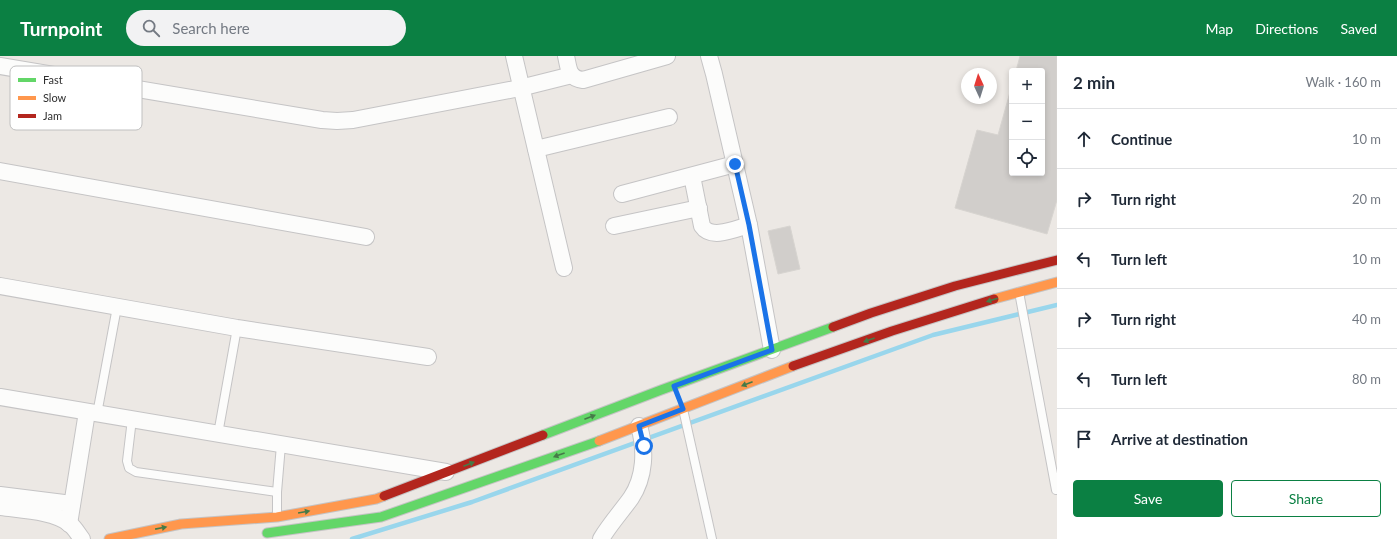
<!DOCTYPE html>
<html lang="en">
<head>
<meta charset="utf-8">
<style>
  :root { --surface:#fff; --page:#f2f2f3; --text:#1f2937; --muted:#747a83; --line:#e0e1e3; --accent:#0b8043 }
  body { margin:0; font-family:Lato,sans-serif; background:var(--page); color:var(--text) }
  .controls { position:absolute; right:12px; top:12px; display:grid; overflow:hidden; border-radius:4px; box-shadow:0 2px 6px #0003 }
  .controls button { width:36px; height:36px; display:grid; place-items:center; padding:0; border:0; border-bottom:1px solid var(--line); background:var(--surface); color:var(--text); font:20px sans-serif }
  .compass { position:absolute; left:961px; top:12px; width:36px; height:36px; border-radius:50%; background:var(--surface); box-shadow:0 2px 6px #0003; rotate:356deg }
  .stop { position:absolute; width:12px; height:12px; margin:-9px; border:3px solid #1a73e8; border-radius:50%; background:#fff }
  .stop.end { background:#1a73e8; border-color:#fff; box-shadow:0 1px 4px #0008 }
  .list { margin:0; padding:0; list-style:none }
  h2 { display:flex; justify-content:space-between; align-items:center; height:52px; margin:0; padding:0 16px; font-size:17px }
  h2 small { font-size:13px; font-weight:400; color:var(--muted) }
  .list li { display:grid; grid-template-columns:26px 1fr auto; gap:12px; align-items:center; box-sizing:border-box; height:60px; padding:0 16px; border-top:1px solid var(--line) }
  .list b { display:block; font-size:15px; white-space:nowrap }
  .list em { font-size:13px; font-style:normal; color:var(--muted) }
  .actions { display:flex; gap:8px; padding:12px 16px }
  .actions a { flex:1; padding:9px 0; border:1px solid var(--accent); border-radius:4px; text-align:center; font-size:14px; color:var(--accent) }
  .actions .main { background:var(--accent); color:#fff }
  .icon { flex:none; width:22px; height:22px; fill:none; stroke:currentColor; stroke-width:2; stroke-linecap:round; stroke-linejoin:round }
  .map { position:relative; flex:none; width:1057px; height:483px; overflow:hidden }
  header { display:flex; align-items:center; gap:24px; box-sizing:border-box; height:56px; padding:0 20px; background:var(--accent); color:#fff }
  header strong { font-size:19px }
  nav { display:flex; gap:22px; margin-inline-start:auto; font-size:14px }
  .search { width:280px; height:36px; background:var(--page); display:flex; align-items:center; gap:10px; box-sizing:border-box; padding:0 14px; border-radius:22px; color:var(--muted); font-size:15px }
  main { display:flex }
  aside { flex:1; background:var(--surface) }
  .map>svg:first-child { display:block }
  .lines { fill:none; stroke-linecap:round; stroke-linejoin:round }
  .stream { stroke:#99d6ec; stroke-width:4.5 }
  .building { fill:#d1cecb; stroke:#d7d4d0 }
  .lane-casing { stroke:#c5c4c5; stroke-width:10 }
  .street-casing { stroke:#c5c4c5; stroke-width:18 }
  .fast-casing { stroke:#c5c4c5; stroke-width:11 }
  .slow-casing { stroke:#c5c4c5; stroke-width:11 }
  .jam-casing { stroke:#c5c4c5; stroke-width:11 }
  .lane { stroke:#fcfcfb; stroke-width:8 }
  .street { stroke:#fcfcfb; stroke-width:16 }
  .fast { stroke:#63d668; stroke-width:9 }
  .slow { stroke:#ff974d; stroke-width:9 }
  .jam { stroke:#b3261e; stroke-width:9 }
  .oneway { fill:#467a48 }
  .route { stroke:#1a73e8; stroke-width:5 }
  .key { fill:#fff; stroke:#c0c0c0; stroke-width:1 }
  .key-label { font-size:11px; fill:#2e2e2e }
</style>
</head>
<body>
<header>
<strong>Turnpoint</strong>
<div class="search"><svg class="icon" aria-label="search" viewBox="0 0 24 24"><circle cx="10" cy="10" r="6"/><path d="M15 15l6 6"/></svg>Search here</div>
<nav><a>Map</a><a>Directions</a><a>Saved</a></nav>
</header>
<main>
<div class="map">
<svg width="1057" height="483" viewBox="0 0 1057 483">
  <rect width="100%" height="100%" fill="#ece8e4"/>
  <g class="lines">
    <polyline class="stream" points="352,483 472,446 933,279 1057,249"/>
  </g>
  <g class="building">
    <polygon points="1020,0 1057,0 1057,144 1047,178 955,152 977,74 998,79 1012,29 1012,117 1042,117 1042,15 1016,15"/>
    <polygon points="790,170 800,213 778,218 768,175"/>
  </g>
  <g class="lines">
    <g class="lane-casing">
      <g id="lane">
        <polyline points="1019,236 1056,434"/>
        <polyline points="683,353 712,483"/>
        <polyline points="97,358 117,251"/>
        <polyline points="132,363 127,405 129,412 136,416 277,436"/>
        <polyline points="218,378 237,272"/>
        <polyline points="277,460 277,436 281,389"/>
      </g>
    </g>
    <g class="street-casing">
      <g id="street">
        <polyline points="514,0 564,212"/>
        <path d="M 566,0 C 569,13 568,22 583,24 L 667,0"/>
        <polyline points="709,0 714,18 749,169 772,294"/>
        <polyline points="0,10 322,64 337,65 353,64 520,32 572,19"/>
        <polyline points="536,93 669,61"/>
        <polyline points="0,115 366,181"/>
        <path d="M 692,120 L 702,170 C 711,184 735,173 749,169"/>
        <polyline points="622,138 735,108"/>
        <polyline points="614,170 699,152"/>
        <polyline points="0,230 237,272 428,301"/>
        <polyline points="0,341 446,416"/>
        <polyline points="0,439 72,448"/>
        <path d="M 0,451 C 21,454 54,455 70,468 C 75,472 78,478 82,483"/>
        <polyline points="69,468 87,356"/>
        <path d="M 601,483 C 610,468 621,456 631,442 C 645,421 646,394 639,370"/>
      </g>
    </g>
    <g class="fast-casing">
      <g id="fast">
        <polyline points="543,379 661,334 833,271"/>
        <polyline points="267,477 381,461 599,385"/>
      </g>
    </g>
    <g class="slow-casing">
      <g id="slow">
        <polyline points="994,243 1057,226"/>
        <polyline points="599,385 793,310"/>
        <polyline points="109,483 181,468 277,461 376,443 384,440"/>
      </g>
    </g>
    <g class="jam-casing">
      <g id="jam">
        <polyline points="833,271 871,257 955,230 1057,204"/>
        <polyline points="793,310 892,275 994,243"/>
        <polyline points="384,440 543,379"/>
      </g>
    </g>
    <use href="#lane" class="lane"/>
    <use href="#street" class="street"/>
    <use href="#fast" class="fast"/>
    <use href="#slow" class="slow"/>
    <use href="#jam" class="jam"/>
  </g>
  <defs><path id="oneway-solid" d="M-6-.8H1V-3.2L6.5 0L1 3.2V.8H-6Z"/></defs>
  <g class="oneway">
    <use href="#oneway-solid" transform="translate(992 244) rotate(162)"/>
    <use href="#oneway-solid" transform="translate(869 284) rotate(160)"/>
    <use href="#oneway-solid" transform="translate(747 328) rotate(159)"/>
    <use href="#oneway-solid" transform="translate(590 361) rotate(-21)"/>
    <use href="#oneway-solid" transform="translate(559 399) rotate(160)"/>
    <use href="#oneway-solid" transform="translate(469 408) rotate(-21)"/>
    <use href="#oneway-solid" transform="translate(304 456) rotate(-10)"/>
    <use href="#oneway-solid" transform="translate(161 472) rotate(-11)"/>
  </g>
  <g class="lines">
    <polyline class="route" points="644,390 639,370 683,353 674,330 772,294 749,169 735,108"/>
  </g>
  <rect x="10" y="10" width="132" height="64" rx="6" class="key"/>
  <rect x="18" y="22" width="18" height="4" fill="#63d668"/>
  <rect x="18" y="40" width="18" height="4" fill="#ff974d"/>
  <rect x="18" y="58" width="18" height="4" fill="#b3261e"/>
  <g class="key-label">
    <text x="43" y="28">Fast</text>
    <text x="43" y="46">Slow</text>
    <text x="43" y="64">Jam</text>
  </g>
</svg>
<div class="controls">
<button>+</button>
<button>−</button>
<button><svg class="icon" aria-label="locate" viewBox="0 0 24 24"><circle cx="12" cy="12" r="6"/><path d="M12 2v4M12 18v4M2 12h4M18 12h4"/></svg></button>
</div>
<svg class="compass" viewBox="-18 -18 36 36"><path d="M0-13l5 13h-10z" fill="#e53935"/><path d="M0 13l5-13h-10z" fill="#747a83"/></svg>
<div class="stop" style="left:644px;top:390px"></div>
<div class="stop end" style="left:735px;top:108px"></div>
</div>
<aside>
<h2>2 min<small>Walk · 160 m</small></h2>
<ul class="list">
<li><svg class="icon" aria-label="ahead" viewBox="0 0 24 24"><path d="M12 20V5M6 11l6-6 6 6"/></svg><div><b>Continue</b></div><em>10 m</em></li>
<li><svg class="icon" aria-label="right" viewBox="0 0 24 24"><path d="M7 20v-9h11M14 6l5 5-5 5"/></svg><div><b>Turn right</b></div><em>20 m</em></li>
<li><svg class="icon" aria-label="left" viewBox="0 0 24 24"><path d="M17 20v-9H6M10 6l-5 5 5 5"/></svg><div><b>Turn left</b></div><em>10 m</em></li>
<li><svg class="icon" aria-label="right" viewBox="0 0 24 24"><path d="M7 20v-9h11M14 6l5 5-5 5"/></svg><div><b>Turn right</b></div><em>40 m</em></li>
<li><svg class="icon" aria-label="left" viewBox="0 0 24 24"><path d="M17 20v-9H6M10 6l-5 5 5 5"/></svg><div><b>Turn left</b></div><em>80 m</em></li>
<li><svg class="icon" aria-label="arrive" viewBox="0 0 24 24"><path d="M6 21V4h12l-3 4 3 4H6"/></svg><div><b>Arrive at destination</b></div></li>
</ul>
<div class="actions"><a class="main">Save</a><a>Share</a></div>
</aside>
</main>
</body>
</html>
